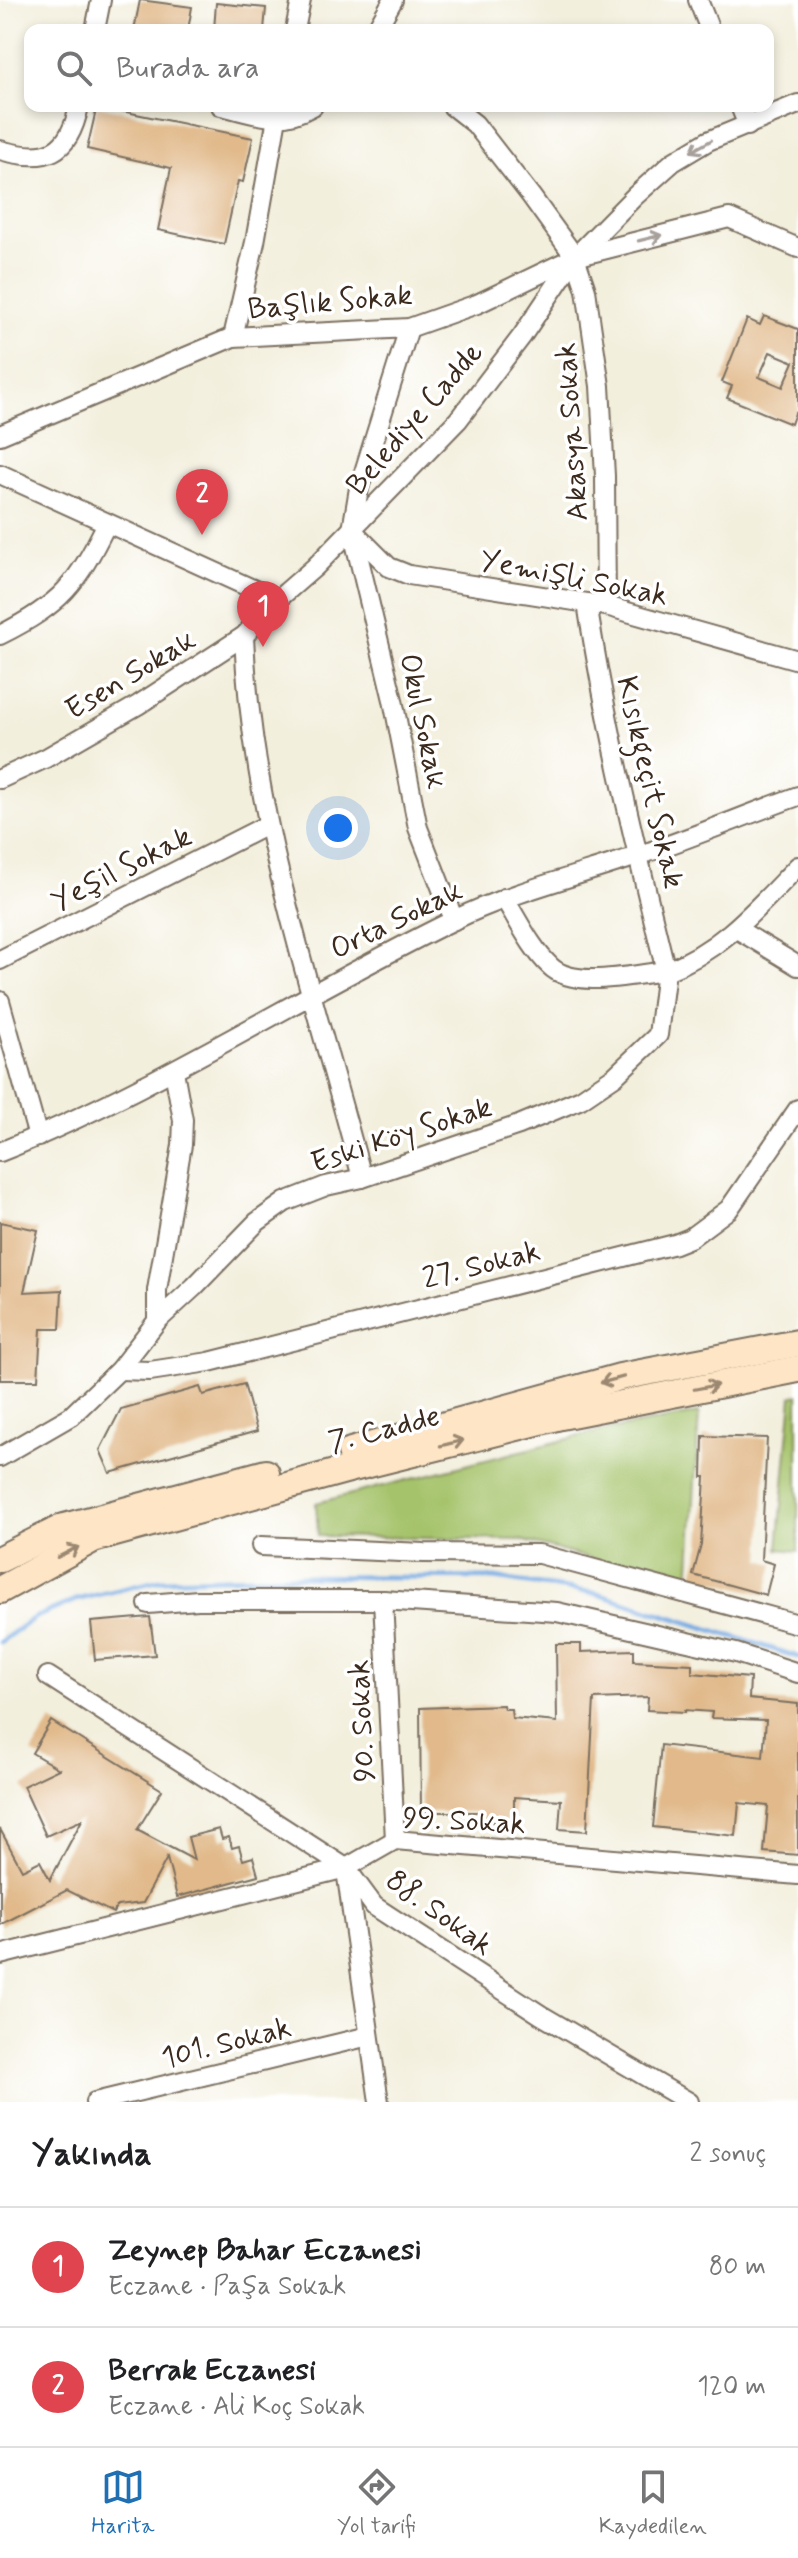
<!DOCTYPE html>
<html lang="tr">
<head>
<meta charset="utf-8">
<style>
  :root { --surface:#fff; --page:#f2f2f2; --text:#202124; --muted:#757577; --line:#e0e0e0; --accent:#1f6fb2 }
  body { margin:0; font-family:Mynerve,sans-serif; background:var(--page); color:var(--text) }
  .you { position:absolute; left:338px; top:828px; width:28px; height:28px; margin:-20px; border:6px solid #fff; border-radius:50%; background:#1a73e8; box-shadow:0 0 0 12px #1a73e833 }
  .badge { display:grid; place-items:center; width:52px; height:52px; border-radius:50%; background:var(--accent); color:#fff; font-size:26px; font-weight:700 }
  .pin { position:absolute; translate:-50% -66px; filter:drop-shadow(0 2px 4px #0008) }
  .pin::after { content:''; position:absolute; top:42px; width:28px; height:24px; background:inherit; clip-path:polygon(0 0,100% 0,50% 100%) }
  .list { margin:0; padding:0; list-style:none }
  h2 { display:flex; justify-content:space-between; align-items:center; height:104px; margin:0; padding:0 32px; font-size:34px }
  h2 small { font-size:26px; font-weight:400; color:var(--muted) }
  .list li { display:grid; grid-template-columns:52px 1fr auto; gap:24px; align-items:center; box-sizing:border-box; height:120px; padding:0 32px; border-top:2px solid var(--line) }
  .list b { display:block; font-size:30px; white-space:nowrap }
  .list p { margin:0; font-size:26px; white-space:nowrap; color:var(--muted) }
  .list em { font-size:26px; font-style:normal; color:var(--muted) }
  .icon { flex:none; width:44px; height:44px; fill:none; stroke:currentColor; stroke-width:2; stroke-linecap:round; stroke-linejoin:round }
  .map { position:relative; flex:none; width:798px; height:2102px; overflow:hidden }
  .search { position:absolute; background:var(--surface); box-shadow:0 4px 12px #0003; left:24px; right:24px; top:24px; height:88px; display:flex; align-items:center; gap:20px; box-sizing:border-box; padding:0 28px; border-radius:16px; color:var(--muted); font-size:30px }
  .sheet { height:344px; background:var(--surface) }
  nav { display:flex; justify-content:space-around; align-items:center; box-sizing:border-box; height:112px; border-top:2px solid var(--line); background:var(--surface); font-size:22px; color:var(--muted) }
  nav a { display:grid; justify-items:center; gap:4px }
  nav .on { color:var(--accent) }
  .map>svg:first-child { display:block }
  .green { fill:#a5c36b; stroke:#707644; stroke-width:2 }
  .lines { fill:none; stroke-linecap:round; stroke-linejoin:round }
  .stream { stroke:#75a9e2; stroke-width:5 }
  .building { fill:#e1b98a; fill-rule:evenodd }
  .street-casing { stroke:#7b6f61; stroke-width:22 }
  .secondary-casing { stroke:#7b6f61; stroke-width:30 }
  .street { stroke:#fff; stroke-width:18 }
  .secondary { stroke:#fde5c5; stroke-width:26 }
  .oneway { stroke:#a79f9a }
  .oneway2 { stroke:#9c8872 }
  .labels { text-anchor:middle; stroke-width:7; stroke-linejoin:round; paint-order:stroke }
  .street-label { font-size:30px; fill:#3b2a1e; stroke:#fff }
</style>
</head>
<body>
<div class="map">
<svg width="798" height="2102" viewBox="0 0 798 2102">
  <rect width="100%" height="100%" fill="#fff"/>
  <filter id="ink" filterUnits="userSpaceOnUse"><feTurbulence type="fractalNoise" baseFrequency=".0125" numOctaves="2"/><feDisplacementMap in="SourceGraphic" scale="16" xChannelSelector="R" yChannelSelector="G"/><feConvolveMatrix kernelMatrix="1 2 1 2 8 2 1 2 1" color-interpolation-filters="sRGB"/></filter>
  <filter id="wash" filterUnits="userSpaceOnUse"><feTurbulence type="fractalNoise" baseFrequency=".006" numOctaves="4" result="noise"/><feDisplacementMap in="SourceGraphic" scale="32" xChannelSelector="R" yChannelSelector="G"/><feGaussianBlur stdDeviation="1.8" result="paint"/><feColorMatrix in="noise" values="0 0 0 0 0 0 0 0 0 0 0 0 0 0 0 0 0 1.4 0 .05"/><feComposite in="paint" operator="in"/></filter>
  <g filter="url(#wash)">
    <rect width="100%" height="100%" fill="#f3efdd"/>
    <g class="green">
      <polygon points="798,1395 798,1551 778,1549 792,1396"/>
      <polygon points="699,1413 689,1585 521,1540 318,1536 316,1503 592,1433"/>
    </g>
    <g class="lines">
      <polyline class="stream" points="0,1642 34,1618 76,1600 161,1580 287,1576 495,1578 594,1593 798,1657"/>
    </g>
    <g id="blocks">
      <g class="building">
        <polygon points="140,0 192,7 188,30 134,30"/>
        <polygon points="216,3 266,8 264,30 214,30"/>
        <polygon points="97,106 253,138 243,182 238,181 224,244 158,230 171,168 87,149"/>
        <path d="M 764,316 L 798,329 L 798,415 L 795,413 L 791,424 L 727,398 L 732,386 L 722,382 L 747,319 L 760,325 ZM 770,352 L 794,362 L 783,387 L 759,377 Z"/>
        <polygon points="0,1222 38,1230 24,1292 62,1290 60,1329 41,1329 38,1380 0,1380"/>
        <polygon points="244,1384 257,1431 110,1473 100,1450 121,1409 200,1387 203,1395"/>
        <polygon points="703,1436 767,1438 761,1560 774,1564 766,1595 693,1575 701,1545 705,1477 702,1477"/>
        <polygon points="150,1617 155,1655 95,1660 91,1622"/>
        <polygon points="556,1644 581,1644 581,1652 634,1650 634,1661 692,1664 692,1673 750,1678 749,1699 798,1704 798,1855 764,1852 768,1806 739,1803 736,1836 653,1827 661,1745 763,1757 766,1720 711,1718 712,1712 685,1710 685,1712 647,1710 648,1697 594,1699 587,1831 559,1829 561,1800 514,1797 514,1821 479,1822 478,1812 421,1812 420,1708 503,1705 504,1709 511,1709 512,1718 557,1722"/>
        <polygon points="51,1721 162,1790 137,1830 194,1860 188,1837 219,1829 222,1839 229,1837 232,1848 239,1846 243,1860 253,1857 258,1875 177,1897 167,1858 143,1903 117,1906 113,1913 67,1890 0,1925 0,1829 22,1870 40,1861 50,1880 82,1820 46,1836 23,1786 59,1769 32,1753"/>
      </g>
    </g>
  </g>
  <g filter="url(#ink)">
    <use href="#blocks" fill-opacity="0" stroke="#7b6f61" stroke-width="2"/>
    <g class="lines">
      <g class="street-casing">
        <g id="street">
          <polyline points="698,0 710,30"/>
          <polyline points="95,30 101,0"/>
          <polyline points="295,30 301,0"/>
          <polyline points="376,30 393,0"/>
          <path d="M 221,106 C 257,114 278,126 313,106"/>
          <polyline points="452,106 475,124 531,196 575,257 586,290 600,386 605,476 606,606"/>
          <polyline points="740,106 748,126"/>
          <path d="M 0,150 C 46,163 69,155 79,106"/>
          <polyline points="409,328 359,488 352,530 393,700 418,828 454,920"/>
          <polyline points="233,337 255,242 279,106"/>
          <polyline points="0,435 233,337 409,328 477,304 575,257 729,218 798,248"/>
          <polyline points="0,474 277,600"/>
          <polyline points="354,532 389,567 409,575 606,606 798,660"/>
          <path d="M 0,635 C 62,604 77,584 107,523"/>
          <path d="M 244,636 C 251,822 316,999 362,1178"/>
          <polyline points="0,779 46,758 138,705 244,636 277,600 315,567 458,420 522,336 575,257 635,196 673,162 708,141 798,104"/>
          <path d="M 504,898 C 518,920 531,948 550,966 C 574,990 635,974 666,971 C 636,849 606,727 587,603"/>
          <polyline points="737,929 798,966"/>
          <polyline points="0,960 267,825"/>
          <polyline points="0,1001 38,1137"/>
          <path d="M 0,1152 C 157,1089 300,995 452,921 C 509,893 573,877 634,857 C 689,839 743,816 798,796"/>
          <polyline points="157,1321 157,1290 182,1145 183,1120 174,1071"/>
          <polyline points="119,1370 150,1371 209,1362 675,1244 690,1238 729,1209 798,1109"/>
          <path d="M 0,1457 L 71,1416 L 119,1370 L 157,1321 L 194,1287 L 257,1222 L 285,1202 L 326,1186 L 362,1178 L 519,1125 L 581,1099 L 615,1076 L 658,1035 L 666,971 C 721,951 758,907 798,866"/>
          <polyline points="261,1546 424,1553 539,1554 798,1624"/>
          <polyline points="383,1600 395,1840"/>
          <polyline points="148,1604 198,1600 383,1600 557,1612 736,1653 798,1673"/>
          <polyline points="48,1676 346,1868 374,1906 541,2015 689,2102"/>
          <polyline points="346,1870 379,2102"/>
          <polyline points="0,1955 346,1868 395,1840 798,1875"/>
          <polyline points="95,2102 369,2036"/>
        </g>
      </g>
      <g class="secondary-casing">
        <g id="secondary">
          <polyline points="351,1451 620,1377 798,1343"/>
          <polyline points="0,1559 64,1527 266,1473"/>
          <polyline points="0,1590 93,1539 349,1469 561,1416 798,1369"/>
        </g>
      </g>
      <use href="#street" class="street"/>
      <use href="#secondary" class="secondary"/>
    </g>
    <defs><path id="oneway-shaft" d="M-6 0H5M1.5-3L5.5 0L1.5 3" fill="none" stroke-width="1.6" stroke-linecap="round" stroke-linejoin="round" transform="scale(2)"/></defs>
    <g class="oneway">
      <use href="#oneway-shaft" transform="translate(701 146) rotate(151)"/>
      <use href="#oneway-shaft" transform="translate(650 238) rotate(-14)"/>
    </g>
    <g class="oneway2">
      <use href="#oneway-shaft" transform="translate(612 1380) rotate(165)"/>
      <use href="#oneway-shaft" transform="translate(706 1387) rotate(-11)"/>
      <use href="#oneway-shaft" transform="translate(452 1443) rotate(-14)"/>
      <use href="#oneway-shaft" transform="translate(68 1552) rotate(-27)"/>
    </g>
  </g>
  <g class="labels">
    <g class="street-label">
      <text transform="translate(330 301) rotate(-5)" y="10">Başlık Sokak</text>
      <text transform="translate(414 418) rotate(-49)" y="10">Belediye Cadde</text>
      <text transform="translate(571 432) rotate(-94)" y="10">Akasya Sokak</text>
      <text transform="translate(574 577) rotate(11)" y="10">Yemişli Sokak</text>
      <text transform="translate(130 674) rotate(-31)" y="10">Esen Sokak</text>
      <text transform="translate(424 721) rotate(78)" y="10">Okul Sokak</text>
      <text transform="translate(651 782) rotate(77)" y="10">Kısıkgeçit Sokak</text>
      <text transform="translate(121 868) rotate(-27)" y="10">Yeşil Sokak</text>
      <text transform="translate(396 919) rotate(-26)" y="10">Orta Sokak</text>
      <text transform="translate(401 1134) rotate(-18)" y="10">Eski Köy Sokak</text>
      <text transform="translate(481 1264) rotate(-14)" y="10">27. Sokak</text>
      <text transform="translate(384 1428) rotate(-14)" y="10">7. Cadde</text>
      <text transform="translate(361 1721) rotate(-93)" y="10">90. Sokak</text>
      <text transform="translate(464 1820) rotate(3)" y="10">99. Sokak</text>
      <text transform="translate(440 1912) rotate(36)" y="10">88. Sokak</text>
      <text transform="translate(226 2042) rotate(-14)" y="10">101. Sokak</text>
    </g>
  </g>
</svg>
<div class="you"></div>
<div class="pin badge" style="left:263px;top:647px;background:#e0444e">1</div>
<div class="pin badge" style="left:202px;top:535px;background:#e0444e">2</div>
<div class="search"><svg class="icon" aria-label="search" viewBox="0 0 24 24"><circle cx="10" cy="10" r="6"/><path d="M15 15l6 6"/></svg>Burada ara</div>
</div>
<section class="sheet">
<h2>Yakında<small>2 sonuç</small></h2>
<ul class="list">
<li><span class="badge" style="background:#e0444e">1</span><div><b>Zeynep Bahar Eczanesi</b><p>Eczane · Paşa Sokak</p></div><em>80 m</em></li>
<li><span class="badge" style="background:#e0444e">2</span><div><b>Berrak Eczanesi</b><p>Eczane · Ali Koç Sokak</p></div><em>120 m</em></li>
</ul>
</section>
<nav>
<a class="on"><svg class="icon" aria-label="map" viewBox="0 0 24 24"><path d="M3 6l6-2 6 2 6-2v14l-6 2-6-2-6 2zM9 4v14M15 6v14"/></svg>Harita</a>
<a><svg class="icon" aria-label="directions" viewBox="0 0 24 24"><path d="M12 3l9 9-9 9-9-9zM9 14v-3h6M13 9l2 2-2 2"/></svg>Yol tarifi</a>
<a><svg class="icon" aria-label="saved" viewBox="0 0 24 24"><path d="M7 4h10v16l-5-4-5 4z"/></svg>Kaydedilen</a>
</nav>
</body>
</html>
